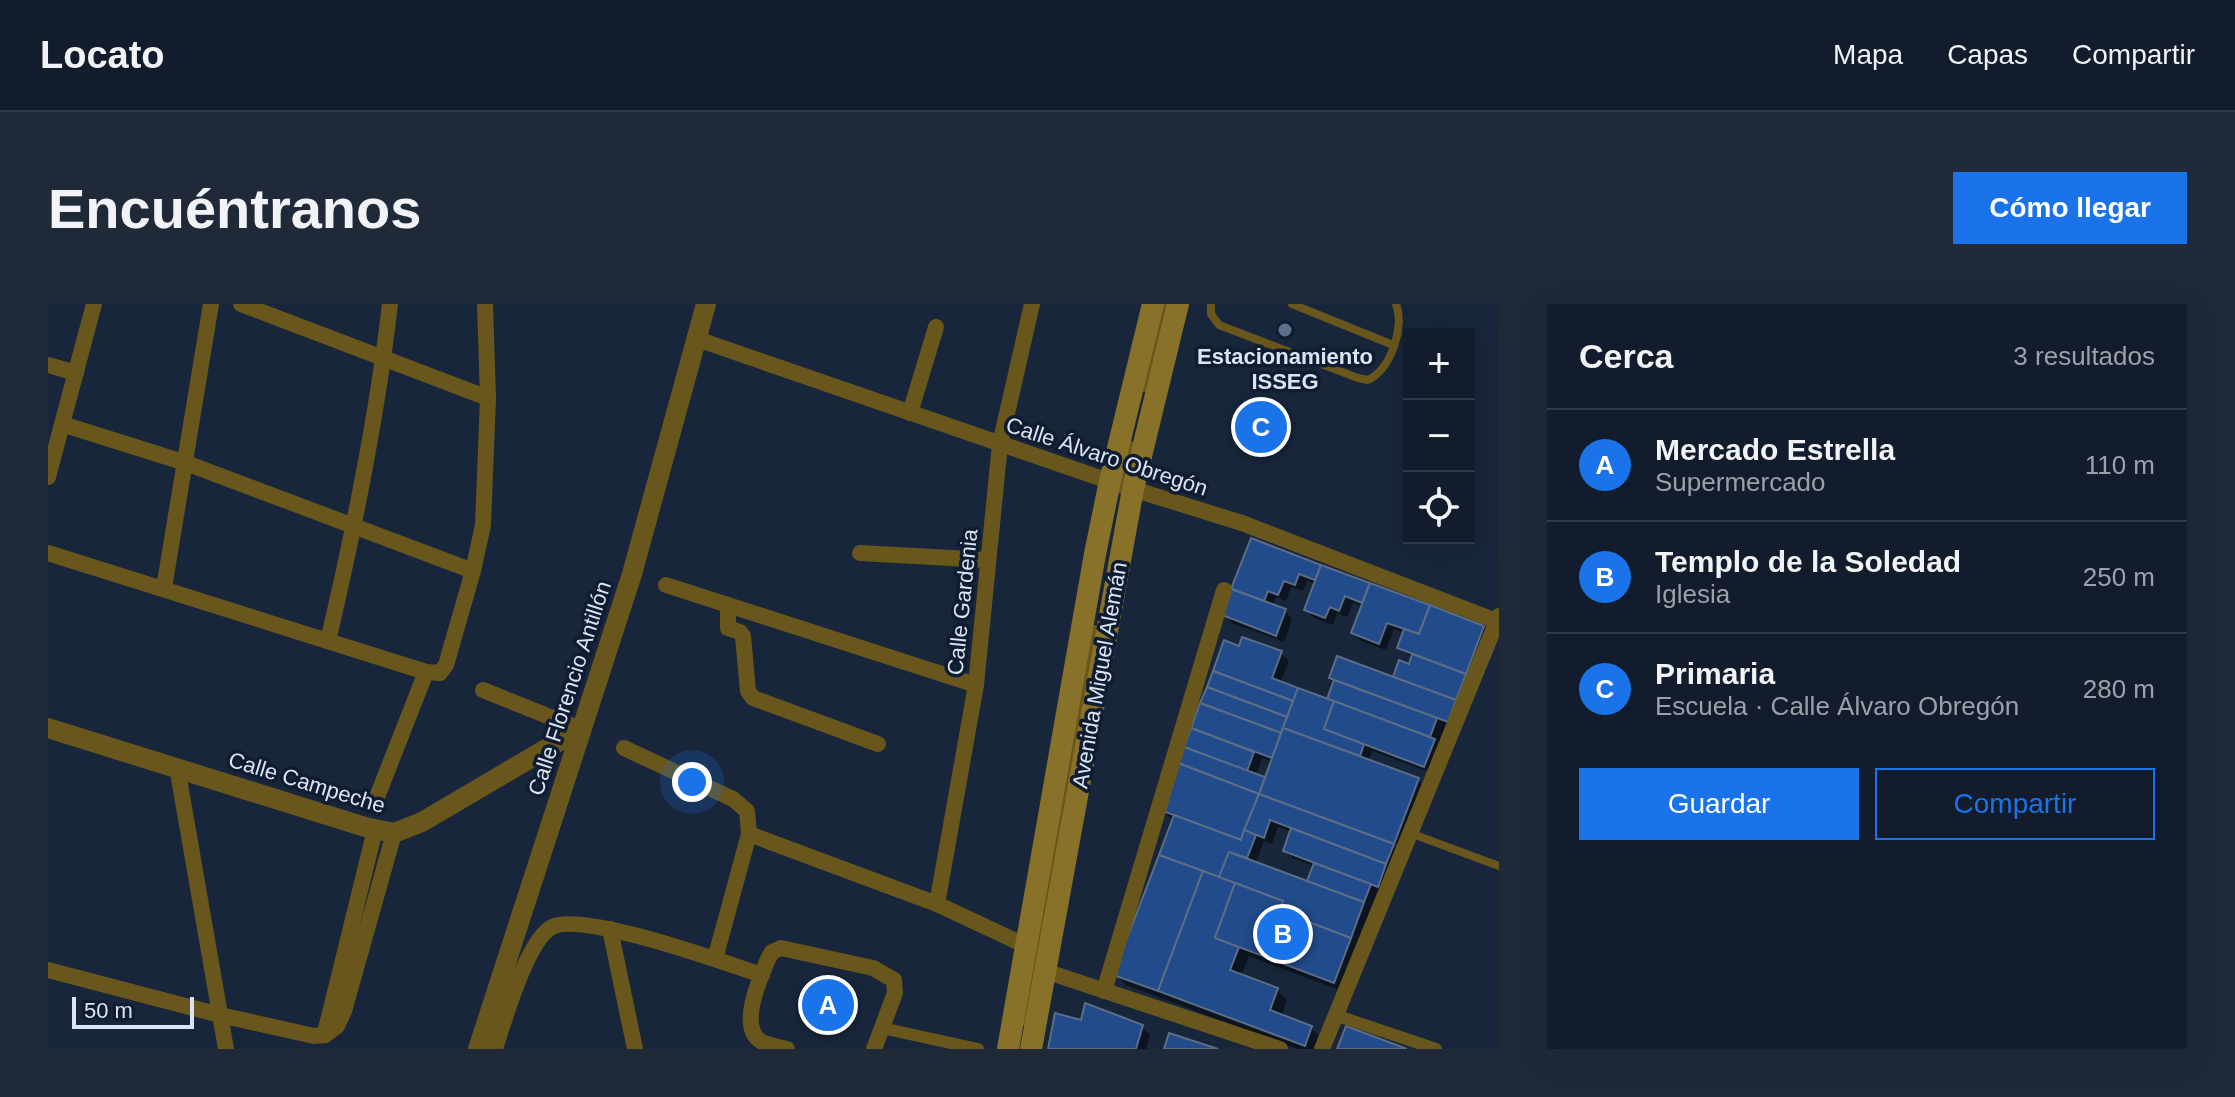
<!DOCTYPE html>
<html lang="es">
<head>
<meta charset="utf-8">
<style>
  :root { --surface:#121c2c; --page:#1f2938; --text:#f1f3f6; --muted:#9ca1a9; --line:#313a48; --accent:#1a73e8 }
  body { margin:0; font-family:Helvetica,sans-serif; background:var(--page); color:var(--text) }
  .controls { position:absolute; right:24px; top:24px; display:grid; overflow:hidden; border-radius:0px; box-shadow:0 8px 32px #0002 }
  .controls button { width:72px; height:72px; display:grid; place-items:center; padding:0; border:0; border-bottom:2px solid var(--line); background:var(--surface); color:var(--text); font:40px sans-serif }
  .scale { position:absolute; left:24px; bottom:20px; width:122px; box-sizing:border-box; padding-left:8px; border:4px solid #dae4f2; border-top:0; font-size:22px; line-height:28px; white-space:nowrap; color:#dae4f2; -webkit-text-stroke:6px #0f1c31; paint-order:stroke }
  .you { position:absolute; left:644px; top:478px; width:28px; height:28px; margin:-20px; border:6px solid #fff; border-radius:50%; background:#1a73e8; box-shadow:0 0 0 12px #1a73e833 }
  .badge { display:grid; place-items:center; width:52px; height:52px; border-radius:50%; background:var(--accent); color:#fff; font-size:26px; font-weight:700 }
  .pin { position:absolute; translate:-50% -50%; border:4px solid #fff; box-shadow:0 2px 8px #0006 }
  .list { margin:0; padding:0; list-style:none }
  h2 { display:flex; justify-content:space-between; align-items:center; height:104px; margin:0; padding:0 32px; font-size:34px }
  h2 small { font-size:26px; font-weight:400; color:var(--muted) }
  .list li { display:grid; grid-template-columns:52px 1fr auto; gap:24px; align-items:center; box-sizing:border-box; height:112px; padding:0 32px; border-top:2px solid var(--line) }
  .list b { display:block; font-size:30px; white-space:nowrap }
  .list p { margin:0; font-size:26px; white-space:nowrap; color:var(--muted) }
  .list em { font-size:26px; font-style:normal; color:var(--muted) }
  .actions { display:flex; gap:16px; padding:24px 32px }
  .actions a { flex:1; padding:18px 0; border:2px solid var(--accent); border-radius:0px; text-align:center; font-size:28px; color:var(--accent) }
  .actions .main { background:var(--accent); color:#fff }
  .icon { flex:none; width:44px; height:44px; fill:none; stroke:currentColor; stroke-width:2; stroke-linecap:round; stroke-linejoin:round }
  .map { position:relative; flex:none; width:1451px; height:745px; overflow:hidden; border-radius:0px }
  header { display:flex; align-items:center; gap:48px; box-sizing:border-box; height:112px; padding:0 40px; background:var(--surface); border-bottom:2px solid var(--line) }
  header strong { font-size:38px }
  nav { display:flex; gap:44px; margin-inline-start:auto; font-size:28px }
  .intro { display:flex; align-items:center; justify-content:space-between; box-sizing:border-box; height:192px; padding:0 48px }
  h1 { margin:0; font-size:56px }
  .button { padding:20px 36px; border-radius:0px; background:var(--accent); color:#fff; font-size:28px; font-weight:700 }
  main { display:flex; gap:48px; padding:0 48px }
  aside { flex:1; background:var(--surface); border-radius:0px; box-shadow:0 8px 32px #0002 }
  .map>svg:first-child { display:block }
  .shadow { fill:#0007; fill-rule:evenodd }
  .building { fill:#224b8b; stroke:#5c6d86; stroke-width:2 }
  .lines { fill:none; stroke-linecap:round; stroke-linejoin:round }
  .service { stroke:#68561c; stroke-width:8 }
  .pedestrian { stroke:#68561c; stroke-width:12 }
  .minor { stroke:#68561c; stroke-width:16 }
  .tertiary { stroke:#68561c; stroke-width:20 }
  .secondary { stroke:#887128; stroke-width:22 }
  .service-dot { fill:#5c6f8a; stroke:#0f1c31; stroke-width:3 }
  .labels { text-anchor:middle; stroke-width:7; stroke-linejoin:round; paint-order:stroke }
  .poi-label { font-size:22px; font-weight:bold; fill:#dae4f2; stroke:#0f1c31 }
  .street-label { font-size:22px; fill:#dae4f2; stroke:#0f1c31 }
</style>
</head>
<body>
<header>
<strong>Locato</strong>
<nav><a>Mapa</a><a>Capas</a><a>Compartir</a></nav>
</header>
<div class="intro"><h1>Encuéntranos</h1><a class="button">Cómo llegar</a></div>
<main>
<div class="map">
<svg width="1451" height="745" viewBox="0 0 1451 745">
  <rect width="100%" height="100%" fill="#18263b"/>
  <g class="shadow">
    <path d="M 1204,237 L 1435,323 L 1443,331 L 1408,425 L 1397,421 L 1384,469 L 1324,447 L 1320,457 L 1369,476 L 1380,486 L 1357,548 L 1340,531 L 1337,534 L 1352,549 L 1296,688 L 1201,652 L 1193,673 L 1229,686 L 1239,696 L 1233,713 L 1263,724 L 1274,735 L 1270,745 L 1250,745 L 1078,681 L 1068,670 L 1126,517 L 1114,506 L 1177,339 L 1192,344 L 1196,335 L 1233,349 L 1241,357 L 1232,380 L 1280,397 L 1288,378 L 1283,373 L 1346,375 L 1362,362 L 1365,354 L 1351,344 L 1357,329 L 1346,325 L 1338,346 L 1313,337 L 1305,329 L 1315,303 L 1305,299 L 1299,313 L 1289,309 L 1285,321 L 1266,314 L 1258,306 L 1268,280 L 1259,277 L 1255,287 L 1243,283 L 1238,297 L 1228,293 L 1224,303 L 1237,307 L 1244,315 L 1236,338 L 1184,319 L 1176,311 ZM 1214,454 L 1225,458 L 1218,477 L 1208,472 ZM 1230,523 L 1244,528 L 1237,547 L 1245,554 L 1266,562 L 1267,582 L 1207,560 L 1216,537 L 1224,540 Z"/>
    <polygon points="1034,718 1094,723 1102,731 1098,745 1002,745"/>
  </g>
  <g class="building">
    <polygon points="1203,234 1273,261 1267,276 1251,270 1247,281 1236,277 1230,291 1220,287 1216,297 1183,285"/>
    <polygon points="1273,261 1322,279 1314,299 1297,292 1291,307 1282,303 1277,314 1256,306"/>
    <polygon points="1322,279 1382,301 1371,330 1339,319 1331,340 1303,329"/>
    <polygon points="1183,285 1238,305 1228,332 1174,311"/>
    <polygon points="1382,301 1436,322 1418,370 1349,344 1356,325 1371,330"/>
    <polygon points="1194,333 1234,347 1224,374 1250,384 1245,397 1165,367 1176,336 1191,342"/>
    <polygon points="1364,350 1418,370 1408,396 1345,373 1351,356 1361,360"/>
    <polygon points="1289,352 1408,396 1400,418 1281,374"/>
    <polygon points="1165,367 1245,397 1239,413 1159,383"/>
    <polygon points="1286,376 1389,414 1382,433 1279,395"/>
    <polygon points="1159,383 1239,413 1233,429 1152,399"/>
    <polygon points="1250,384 1286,397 1276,425 1316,440 1312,452 1235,424"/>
    <polygon points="1286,397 1387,435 1376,463 1276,425"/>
    <polygon points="1152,399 1233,429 1224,454 1143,424"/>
    <polygon points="1143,424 1206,448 1199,467 1136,443"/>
    <polygon points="1235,424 1371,474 1346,540 1211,490"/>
    <polygon points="1136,443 1217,473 1211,490 1130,459"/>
    <polygon points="1130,459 1211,490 1193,536 1112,506"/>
    <polygon points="1211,490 1346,540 1338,560 1222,516 1216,534 1196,526"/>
    <polygon points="1126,511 1193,536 1196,526 1208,531 1199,554 1181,548 1171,573 1111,551"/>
    <polygon points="1243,524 1338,560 1330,583 1235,547"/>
    <polygon points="1181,548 1316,598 1303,634 1231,607 1235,597 1171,573"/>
    <polygon points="1111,551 1155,567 1110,687 1065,671"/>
    <polygon points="1266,559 1323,580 1316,598 1259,577"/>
    <polygon points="1155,567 1187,579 1167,634 1191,643 1182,666 1230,684 1222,706 1264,722 1257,742 1110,687"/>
    <polygon points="1187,579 1235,597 1231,607 1303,634 1286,679 1167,634"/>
    <polygon points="1037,699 1095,721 1088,745 1000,745 1007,709 1033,716"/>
    <polygon points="1298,722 1359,745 1289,745"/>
    <polygon points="1121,729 1170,745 1116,745"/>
  </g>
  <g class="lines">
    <g class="service">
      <path d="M 1163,0 L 1163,10 L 1171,21 L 1310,74 L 1320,76 C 1343,65 1357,23 1348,0"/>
      <polyline points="1244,0 1345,41"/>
      <polyline points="1096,84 1118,0"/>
      <polyline points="1075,182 1081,140"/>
      <polyline points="1362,529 1451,562"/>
      <polyline points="976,717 1048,325"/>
    </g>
    <g class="pedestrian">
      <polyline points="1287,711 1388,745"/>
      <polyline points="834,724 930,745"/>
    </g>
    <g class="minor">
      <polyline points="193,0 440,94"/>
      <polyline points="649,35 1075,182 1194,219 1451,318"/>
      <polyline points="0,61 28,69"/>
      <polyline points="862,109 888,23"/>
      <polyline points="14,120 138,159 425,267"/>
      <polyline points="0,173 46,0"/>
      <polyline points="0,249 378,368 392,369 398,361 425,267 435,221 440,94 437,0"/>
      <polyline points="812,249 940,256"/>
      <polyline points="618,281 928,381"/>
      <polyline points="116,284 163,0"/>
      <polyline points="680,301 680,324 692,328 695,332 700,387 705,394 830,440"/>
      <path d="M 280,337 C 306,226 329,114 342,0"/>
      <polyline points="435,386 532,425"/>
      <polyline points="576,444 685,495 699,507 701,530 667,655"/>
      <polyline points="129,463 178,745"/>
      <polyline points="329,493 378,368"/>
      <polyline points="701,530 889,600 985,645"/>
      <polyline points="889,600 928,381 952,140 984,0"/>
      <polyline points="562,625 587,745"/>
      <polyline points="0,666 172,711 266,732 277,731"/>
      <polyline points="997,667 1232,745"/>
      <polyline points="1056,687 1176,286"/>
      <polyline points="277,729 327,526"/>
      <polyline points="277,731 289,722 296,707 346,529"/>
      <path d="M 447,745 C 456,717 479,636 504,623 C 534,607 677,659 714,671"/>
      <path d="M 739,745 C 731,743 721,741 714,738 C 689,724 712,675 720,655 L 724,648 L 733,644 L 825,664 L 846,676 L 847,689 L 826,745"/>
      <polyline points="1274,745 1451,312"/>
    </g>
    <g class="tertiary">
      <polyline points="0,424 317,523 346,529 374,518 532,425"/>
      <polyline points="430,745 584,270 658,0"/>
    </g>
    <g class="secondary">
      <polyline points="960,745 1047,250 1062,177 1105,0"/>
      <polyline points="983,745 1085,185 1130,0"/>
    </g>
  </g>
  <circle class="service-dot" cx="1237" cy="26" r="8"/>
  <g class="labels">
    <g class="poi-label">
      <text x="1237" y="60">Estacionamiento<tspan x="1237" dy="25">ISSEG</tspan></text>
    </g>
    <g class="street-label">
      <text transform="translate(1059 152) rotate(18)" y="8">Calle Álvaro Obregón</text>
      <text transform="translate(914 298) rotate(-84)" y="8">Calle Gardenia</text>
      <text transform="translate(1051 371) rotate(-80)" y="8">Avenida Miguel Alemán</text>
      <text transform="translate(521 384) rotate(-72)" y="8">Calle Florencio Antillón</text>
      <text transform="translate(259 478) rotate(17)" y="8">Calle Campeche</text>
    </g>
  </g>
</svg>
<div class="controls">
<button>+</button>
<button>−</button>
<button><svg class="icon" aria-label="locate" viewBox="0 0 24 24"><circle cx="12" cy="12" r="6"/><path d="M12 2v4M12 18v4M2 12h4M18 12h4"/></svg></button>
</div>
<div class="scale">50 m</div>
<div class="you"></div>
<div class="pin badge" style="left:780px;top:701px">A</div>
<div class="pin badge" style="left:1235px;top:630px">B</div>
<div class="pin badge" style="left:1213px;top:123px">C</div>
</div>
<aside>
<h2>Cerca<small>3 resultados</small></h2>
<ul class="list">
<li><span class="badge">A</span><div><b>Mercado Estrella</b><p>Supermercado</p></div><em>110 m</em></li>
<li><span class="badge">B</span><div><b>Templo de la Soledad</b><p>Iglesia</p></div><em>250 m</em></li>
<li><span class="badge">C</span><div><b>Primaria</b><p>Escuela · Calle Álvaro Obregón</p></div><em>280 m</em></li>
</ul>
<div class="actions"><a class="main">Guardar</a><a>Compartir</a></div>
</aside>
</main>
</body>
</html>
